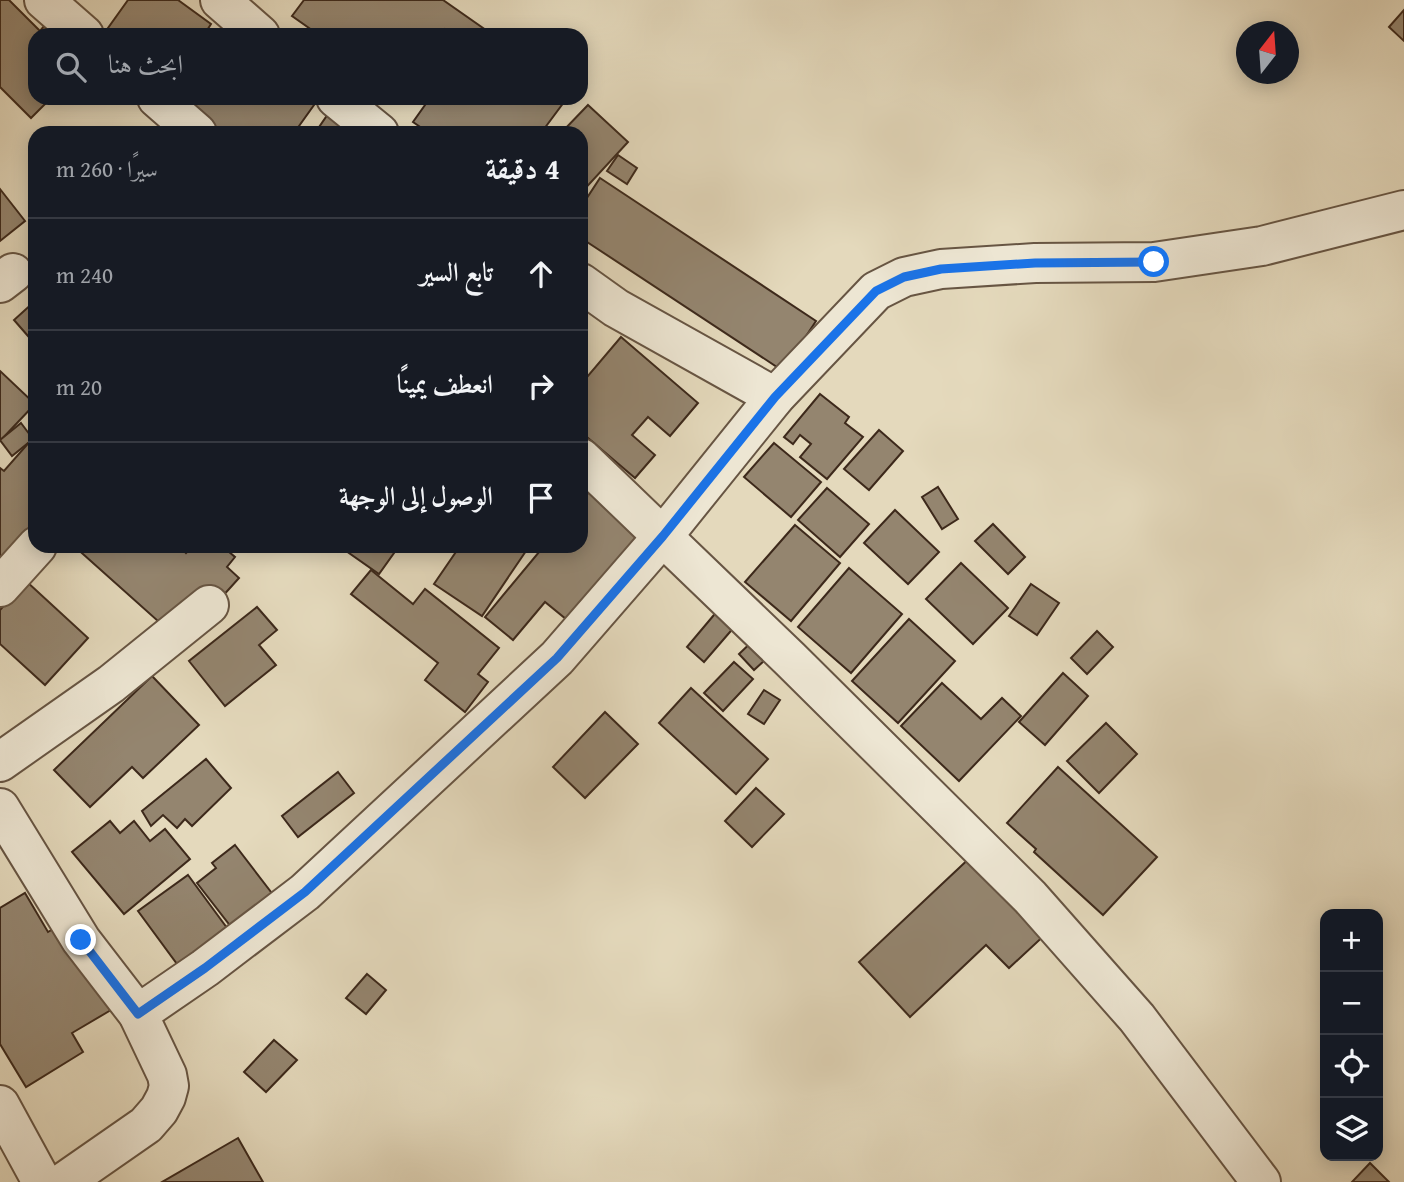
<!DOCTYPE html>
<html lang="ar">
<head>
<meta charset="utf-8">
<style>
  :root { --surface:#171b24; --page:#242831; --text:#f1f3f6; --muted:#9ea1a6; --line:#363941 }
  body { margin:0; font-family:"Gentium Book Plus",Amiri,serif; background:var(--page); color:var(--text); direction:rtl }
  .controls { position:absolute; right:21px; bottom:21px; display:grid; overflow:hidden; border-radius:14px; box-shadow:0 4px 18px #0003 }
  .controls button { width:63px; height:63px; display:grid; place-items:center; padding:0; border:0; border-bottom:2px solid var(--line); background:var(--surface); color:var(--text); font:35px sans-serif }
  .compass { position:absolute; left:1236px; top:21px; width:63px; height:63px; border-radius:50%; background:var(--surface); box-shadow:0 4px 18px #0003; rotate:17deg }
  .stop { position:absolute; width:21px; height:21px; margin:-16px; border:5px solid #1a73e8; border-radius:50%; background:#fff }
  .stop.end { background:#1a73e8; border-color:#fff; box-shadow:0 2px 7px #0008 }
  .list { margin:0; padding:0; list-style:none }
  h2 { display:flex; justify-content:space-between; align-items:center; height:91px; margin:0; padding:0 28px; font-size:30px }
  h2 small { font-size:23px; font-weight:400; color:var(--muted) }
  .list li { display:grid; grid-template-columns:46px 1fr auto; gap:21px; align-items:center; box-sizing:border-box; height:112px; padding:0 28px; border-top:2px solid var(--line) }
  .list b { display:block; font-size:26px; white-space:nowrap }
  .list em { font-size:23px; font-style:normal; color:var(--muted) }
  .icon { flex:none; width:38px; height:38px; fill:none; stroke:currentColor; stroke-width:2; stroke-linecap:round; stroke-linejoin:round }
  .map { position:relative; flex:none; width:1404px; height:1182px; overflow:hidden; direction:ltr }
  .search { position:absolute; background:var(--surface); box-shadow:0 4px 18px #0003; left:28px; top:28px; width:560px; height:77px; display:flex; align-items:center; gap:18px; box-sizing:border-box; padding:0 24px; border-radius:21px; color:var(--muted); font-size:26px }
  .panel { position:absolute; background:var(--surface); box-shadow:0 4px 18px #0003; left:28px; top:126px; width:560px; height:427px; border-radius:21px; direction:rtl }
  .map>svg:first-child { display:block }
  .building { fill:#94856f; stroke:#3d291b; stroke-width:2 }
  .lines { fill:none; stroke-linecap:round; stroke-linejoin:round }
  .minor-casing { stroke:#675543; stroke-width:42 }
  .minor { stroke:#ede6d3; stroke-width:38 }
  .route { stroke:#1a73e8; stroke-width:9 }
</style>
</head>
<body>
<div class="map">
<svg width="1404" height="1182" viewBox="0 0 1404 1182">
  <rect width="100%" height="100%" fill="#e4d9bc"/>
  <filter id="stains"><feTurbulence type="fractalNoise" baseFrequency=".00286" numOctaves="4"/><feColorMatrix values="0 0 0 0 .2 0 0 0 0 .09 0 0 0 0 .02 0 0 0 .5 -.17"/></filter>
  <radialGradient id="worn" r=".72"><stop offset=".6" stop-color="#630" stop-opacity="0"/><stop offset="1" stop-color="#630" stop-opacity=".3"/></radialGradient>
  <g class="building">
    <polygon points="0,0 9,0 40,31 45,25 55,35 35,35 35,98 51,98 31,118 0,87"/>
    <polygon points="128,0 178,0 211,24 204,35 103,35"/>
    <polygon points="304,0 443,0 493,35 453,35 445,29 440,35 319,35 292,16"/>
    <polygon points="1404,10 1404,41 1389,27"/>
    <polygon points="177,98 319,98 294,133 210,133"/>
    <polygon points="430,98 567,98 541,133 429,133 413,122"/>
    <polygon points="588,105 628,142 581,193 581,133 561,133"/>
    <polygon points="328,114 344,126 338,133 315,133"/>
    <polygon points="618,155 637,168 627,184 607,171"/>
    <polygon points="600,178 816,321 783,371 581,238 581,207"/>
    <polygon points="0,189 25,221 0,241"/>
    <polygon points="35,301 35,344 14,320"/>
    <polygon points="621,337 698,403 670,436 648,417 632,435 655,455 635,478 581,432 581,384"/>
    <polygon points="0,371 35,404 0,441"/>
    <polygon points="820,394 849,417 845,423 863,437 827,479 800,457 811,444 800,435 793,444 784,437"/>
    <polygon points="21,423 33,439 12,456 0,440"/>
    <polygon points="879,430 903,451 869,490 844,469"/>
    <polygon points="32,439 35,442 35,536 0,575 0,468 4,471"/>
    <polygon points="774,443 821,482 791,517 744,477"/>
    <polygon points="597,483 656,532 577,628 545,602 513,640 485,617 544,546 581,546 581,501"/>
    <polygon points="938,487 958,519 942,529 922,497"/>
    <polygon points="827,488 869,524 840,557 798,520"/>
    <polygon points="895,510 939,552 908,584 864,543"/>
    <polygon points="993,524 1025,557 1008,574 975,541"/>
    <polygon points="795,525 840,563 791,621 745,582"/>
    <polygon points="74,546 179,546 186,553 193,546 222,546 235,557 227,567 239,578 174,650 151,629 158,621"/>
    <polygon points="339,546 399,546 379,574"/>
    <polygon points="460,546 525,546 528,548 482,616 434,584"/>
    <polygon points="961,563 1008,608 973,644 926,599"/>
    <polygon points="849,568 902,614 851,673 798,627"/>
    <polygon points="371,570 413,604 425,589 499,648 478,674 488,682 465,712 425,680 438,663 351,594"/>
    <polygon points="26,581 88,638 45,685 0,644 0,610"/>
    <polygon points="1031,584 1059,603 1037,635 1009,616"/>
    <polygon points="724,603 742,618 704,662 687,647"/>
    <polygon points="257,607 277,630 259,645 276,665 225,706 189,661"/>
    <polygon points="909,619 955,661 898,723 852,681"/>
    <polygon points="1097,631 1113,647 1087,674 1071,658"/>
    <polygon points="759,635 775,651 754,670 739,654"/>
    <polygon points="734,662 753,679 723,711 704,693"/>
    <polygon points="1063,673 1088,696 1045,745 1019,722"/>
    <polygon points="152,676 199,725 143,778 132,767 90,807 54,770"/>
    <polygon points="942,683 981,719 1002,698 1021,716 959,781 901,726"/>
    <polygon points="691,688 768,759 736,794 659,723"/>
    <polygon points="764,690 780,700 764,724 748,714"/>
    <polygon points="605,712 638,744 585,798 553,767"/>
    <polygon points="1106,723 1137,754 1099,793 1067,761"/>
    <polygon points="206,759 231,788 192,826 185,819 177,828 163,815 151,826 142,811"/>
    <polygon points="1058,767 1157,857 1103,915 1034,852 1036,849 1007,823"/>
    <polygon points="338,772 354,793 298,837 282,816"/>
    <polygon points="756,788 784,814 752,847 725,821"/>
    <polygon points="110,821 120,833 134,821 150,841 165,829 190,859 124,914 72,852"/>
    <polygon points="235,845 281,905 239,937 197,883 216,868 212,863"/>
    <polygon points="975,853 1049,931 1009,968 986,945 910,1017 859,962"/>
    <polygon points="188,875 230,932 180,968 138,911"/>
    <polygon points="25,893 48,932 60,925 111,1010 72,1033 83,1052 26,1087 0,1044 0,908"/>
    <polygon points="367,974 386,990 366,1014 346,998"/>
    <polygon points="274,1040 297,1060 266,1092 244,1072"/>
    <polygon points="238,1138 263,1182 162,1182"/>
    <polygon points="1370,1163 1389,1182 1352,1182"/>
  </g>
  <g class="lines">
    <g class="minor-casing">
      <g id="minor">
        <polyline points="44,0 84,35"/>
        <polyline points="220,0 260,35"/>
        <polyline points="157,98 197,133"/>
        <polyline points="336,98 379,133"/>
        <polyline points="0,283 13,273"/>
        <polyline points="581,283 616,308 775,397"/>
        <polyline points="581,458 790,659 1030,897 1137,1018 1261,1182"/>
        <polyline points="0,587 37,546"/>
        <polyline points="0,762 111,684 209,605"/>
        <polyline points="0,808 81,940 138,1014 167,1075 169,1086 166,1097 159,1110 146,1125 64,1182"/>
        <polyline points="138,1014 205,968 305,892 557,658 663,536 775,397 876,291 904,277 941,269 1035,263 1154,262 1262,246 1404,210"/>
        <polyline points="0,1105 42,1182"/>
      </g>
    </g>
    <use href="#minor" class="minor"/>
  </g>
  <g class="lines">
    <polyline class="route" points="81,940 138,1014 205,968 305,892 557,658 663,536 775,397 876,291 904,277 941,269 1035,263 1154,262"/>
  </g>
  <rect width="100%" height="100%" filter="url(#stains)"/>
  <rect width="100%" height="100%" fill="url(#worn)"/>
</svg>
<div class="controls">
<button>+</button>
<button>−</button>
<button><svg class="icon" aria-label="locate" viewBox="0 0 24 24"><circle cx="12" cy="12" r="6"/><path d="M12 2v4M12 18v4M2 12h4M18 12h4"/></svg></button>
<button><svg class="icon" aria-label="layers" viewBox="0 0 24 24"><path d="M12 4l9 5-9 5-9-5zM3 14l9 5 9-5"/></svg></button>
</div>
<svg class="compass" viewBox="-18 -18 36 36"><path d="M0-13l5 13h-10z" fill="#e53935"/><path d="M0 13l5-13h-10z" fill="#9ea1a6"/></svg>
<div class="stop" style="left:1154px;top:262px"></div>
<div class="stop end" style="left:81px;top:940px"></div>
<div class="search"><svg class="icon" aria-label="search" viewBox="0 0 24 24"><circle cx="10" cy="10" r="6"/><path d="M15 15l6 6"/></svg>ابحث هنا</div>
<section class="panel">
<h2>4 دقيقة<small>سيرًا · 260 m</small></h2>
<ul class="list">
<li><svg class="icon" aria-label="ahead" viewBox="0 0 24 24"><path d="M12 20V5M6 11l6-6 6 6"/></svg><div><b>تابع السير</b></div><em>240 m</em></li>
<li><svg class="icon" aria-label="right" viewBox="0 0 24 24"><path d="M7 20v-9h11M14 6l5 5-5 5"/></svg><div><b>انعطف يمينًا</b></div><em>20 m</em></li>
<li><svg class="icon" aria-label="arrive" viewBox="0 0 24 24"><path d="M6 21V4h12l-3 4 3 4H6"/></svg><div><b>الوصول إلى الوجهة</b></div></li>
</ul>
</section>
</div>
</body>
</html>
